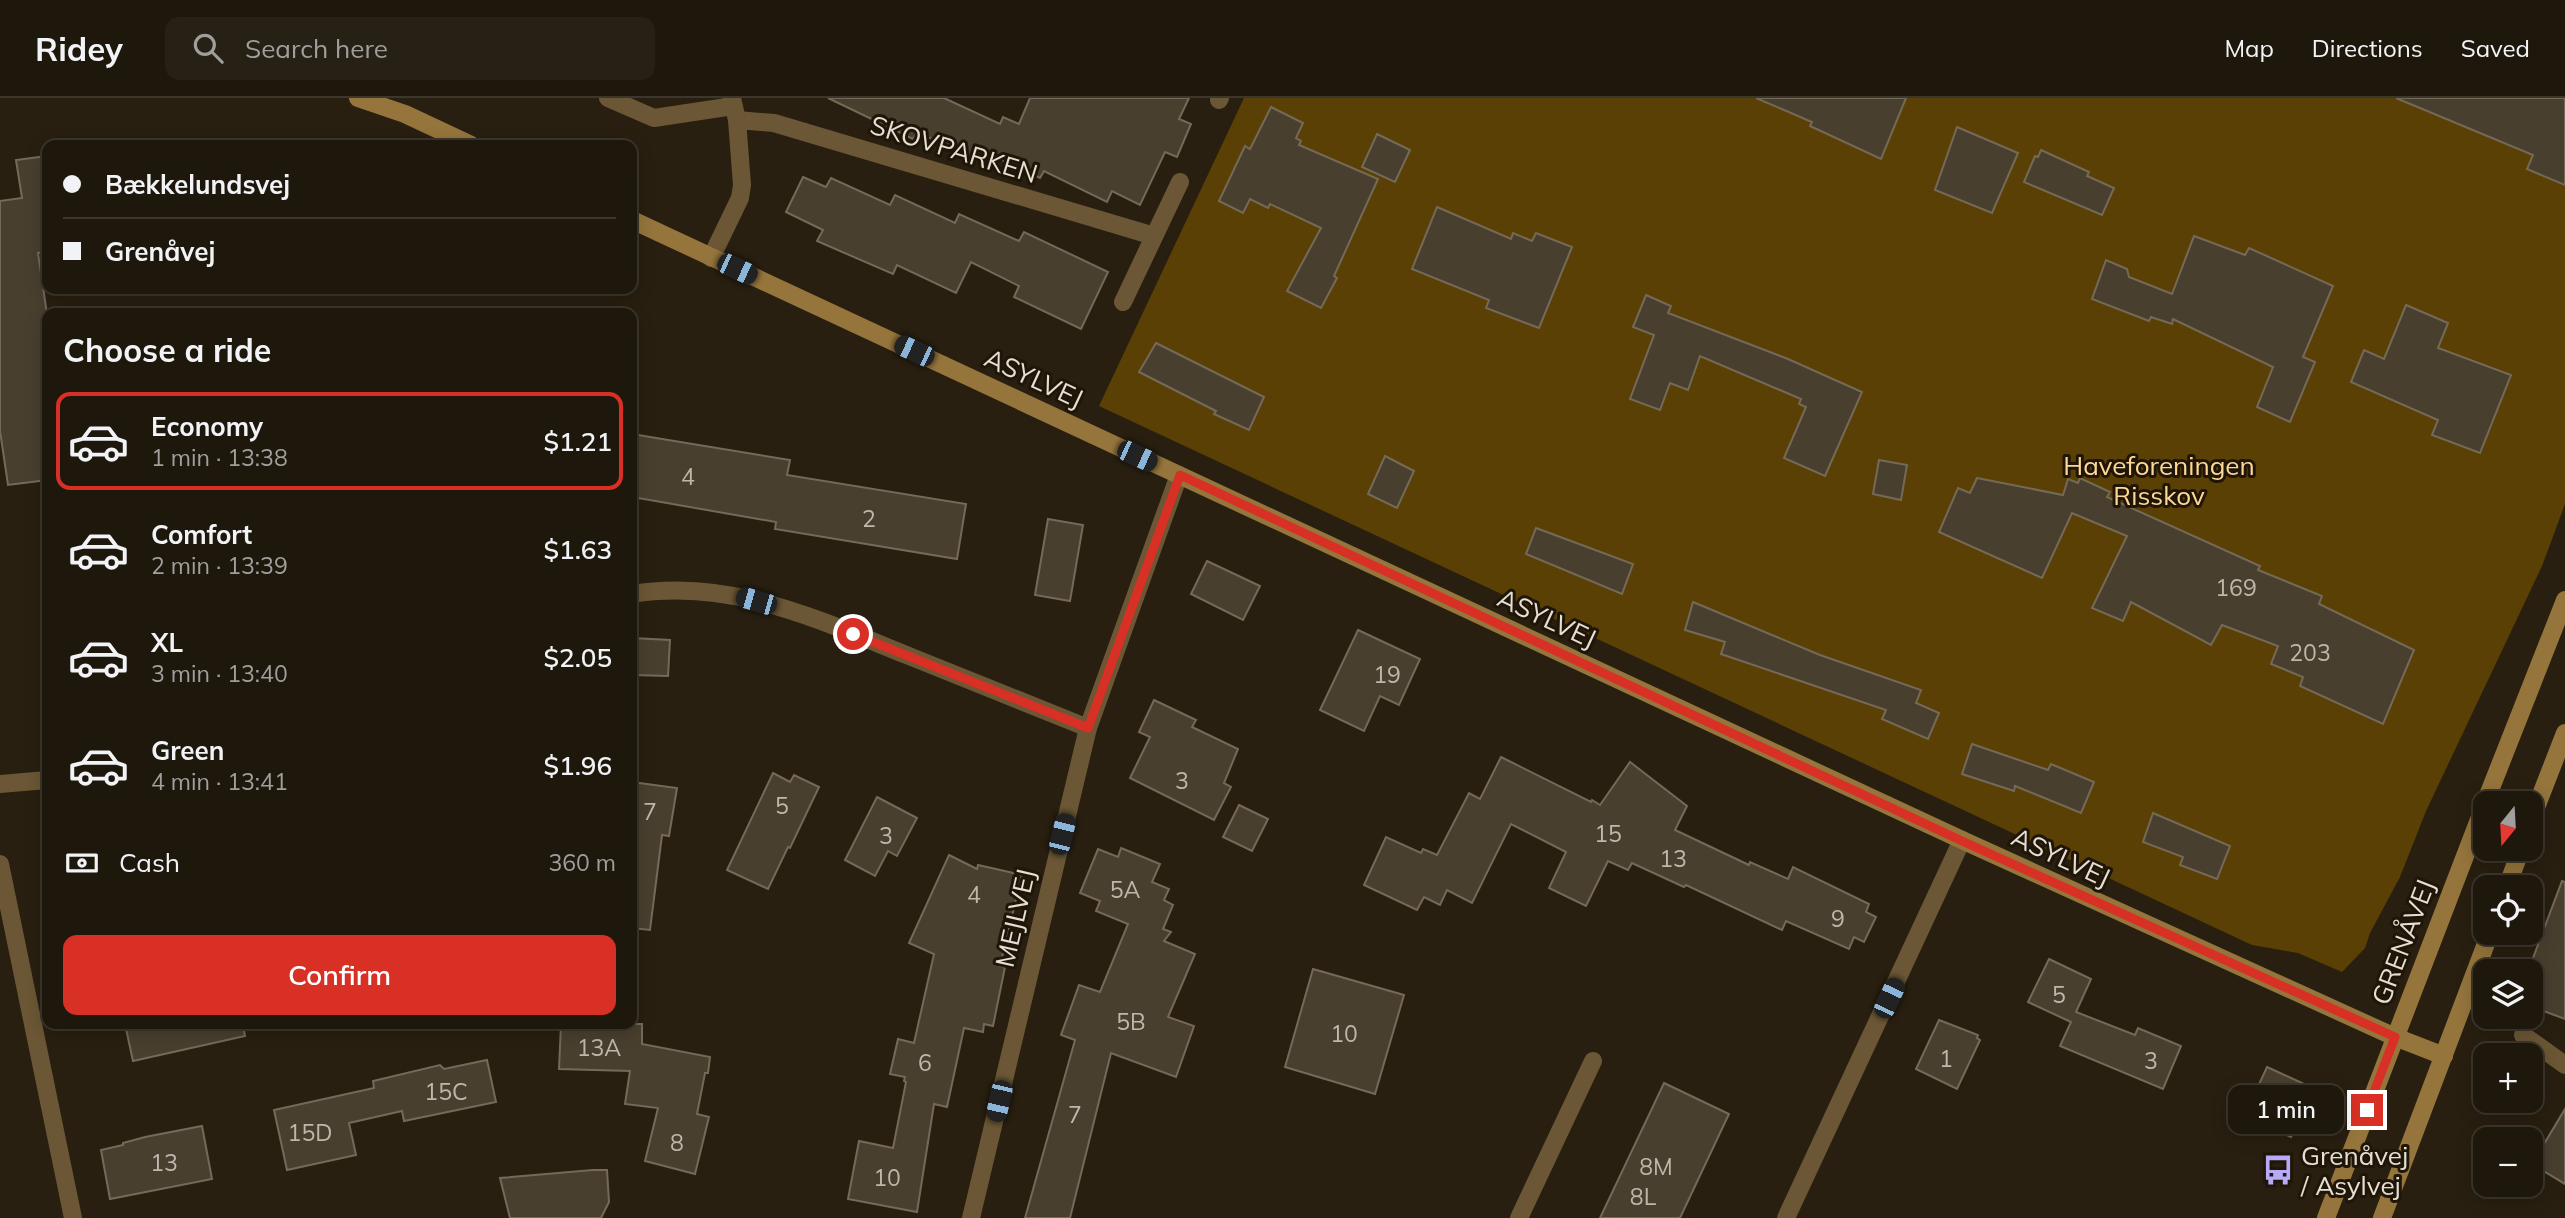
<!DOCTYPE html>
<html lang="en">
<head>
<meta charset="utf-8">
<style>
	body { margin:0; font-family:Mulish,sans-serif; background:#262015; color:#f1f3f6; height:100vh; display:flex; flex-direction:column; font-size:26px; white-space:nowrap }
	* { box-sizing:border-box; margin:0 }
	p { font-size:23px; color:#a19f9d }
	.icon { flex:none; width:38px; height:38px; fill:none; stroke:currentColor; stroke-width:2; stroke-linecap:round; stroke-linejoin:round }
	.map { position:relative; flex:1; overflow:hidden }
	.panel { position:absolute; left:42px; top:210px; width:595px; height:721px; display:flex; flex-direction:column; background:#1e170c; border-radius:14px; box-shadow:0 4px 18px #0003,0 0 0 2px #3c362d }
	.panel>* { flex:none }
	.hud { position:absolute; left:42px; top:42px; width:595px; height:154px; border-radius:14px; box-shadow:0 4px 18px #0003,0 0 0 2px #3c362d; display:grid; align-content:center; height:154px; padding:0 21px; background:#1e170c }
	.needle { width:46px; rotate:198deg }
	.controls { position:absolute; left:2473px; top:693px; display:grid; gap:14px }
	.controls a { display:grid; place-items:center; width:70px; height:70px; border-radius:14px; background:#1e170c; box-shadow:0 4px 18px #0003,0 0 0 2px #3c362d; font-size:35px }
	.end { position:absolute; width:32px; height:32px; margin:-16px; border:9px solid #d93025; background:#fff; box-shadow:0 0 0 4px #fff }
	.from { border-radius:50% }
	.bubble { position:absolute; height:49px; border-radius:14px; background:#1e170c; box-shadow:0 4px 18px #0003,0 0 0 2px #3c362d; font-size:23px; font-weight:600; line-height:49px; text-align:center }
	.car { position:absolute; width:21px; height:42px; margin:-21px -10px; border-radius:9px; box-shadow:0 0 5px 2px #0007; background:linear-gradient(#222 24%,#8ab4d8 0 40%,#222 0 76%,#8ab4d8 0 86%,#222 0) }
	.hud b { display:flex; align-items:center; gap:24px; height:66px; font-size:26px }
	.hud b+b { border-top:2px solid #3c362d }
	.hud i { width:18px; height:18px; background:#f1f3f6 }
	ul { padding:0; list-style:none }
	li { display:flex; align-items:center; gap:21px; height:98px; margin:0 14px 10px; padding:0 7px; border:4px solid transparent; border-radius:14px }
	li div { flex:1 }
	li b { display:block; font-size:26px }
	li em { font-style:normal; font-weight:600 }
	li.active { border-color:#d93025 }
	li>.icon { width:63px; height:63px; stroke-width:1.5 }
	h2 { padding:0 21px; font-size:32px; line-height:84px }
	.pay { display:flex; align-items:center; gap:18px; height:77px; padding:0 21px; font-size:26px }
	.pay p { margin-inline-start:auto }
	.primary-button { display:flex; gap:14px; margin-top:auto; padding:14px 21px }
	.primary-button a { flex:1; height:80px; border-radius:14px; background:#d93025; color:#fff; font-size:28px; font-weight:600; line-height:80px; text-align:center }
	header { display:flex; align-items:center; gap:42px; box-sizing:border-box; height:98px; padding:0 35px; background:#1e170c; border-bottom:2px solid #3c362d }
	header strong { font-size:33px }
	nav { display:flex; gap:38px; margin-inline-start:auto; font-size:24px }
	.search { width:490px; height:63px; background:#262015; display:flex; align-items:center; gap:18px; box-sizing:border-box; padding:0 24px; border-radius:14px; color:#a19f9d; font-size:26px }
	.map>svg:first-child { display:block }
	.green { fill:#5b4006 }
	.building { fill:#493f2f; stroke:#756a58; stroke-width:2 }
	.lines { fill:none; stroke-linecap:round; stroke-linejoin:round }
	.street { stroke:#6b5735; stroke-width:18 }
	.secondary { stroke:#95753c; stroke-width:18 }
	.route { stroke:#d93025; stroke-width:9 }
	.labels { text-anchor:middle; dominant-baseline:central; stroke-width:6; stroke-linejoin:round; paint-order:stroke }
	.number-label { font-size:23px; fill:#beb7ac }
	.street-label { font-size:26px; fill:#e5dfd5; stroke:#1f1607 }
	.park-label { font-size:26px; fill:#fed796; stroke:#1f1607 }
	.poi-label { font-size:26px; fill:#e5dfd5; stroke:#1f1607; text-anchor:start }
</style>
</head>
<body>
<header>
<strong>Ridey</strong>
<div class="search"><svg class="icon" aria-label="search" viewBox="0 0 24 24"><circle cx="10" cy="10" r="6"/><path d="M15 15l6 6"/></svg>Search here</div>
<nav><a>Map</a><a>Directions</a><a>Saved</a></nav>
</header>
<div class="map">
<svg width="2565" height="1120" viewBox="0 0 2565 1120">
	<rect width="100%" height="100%" fill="#281f10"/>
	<path class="green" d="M1244,0H2565V406L2542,468L2426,713L2400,779L2370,835L2365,850L2342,874L2298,855L2252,847L1099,308Z"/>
	<g class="building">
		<path d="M828,0H944L1000,26L1003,19L1019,26L1030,0H1189L1179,21L1191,26L1177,59L1165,54L1140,107L1112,93L1107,104L1044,73L1040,80L979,51L975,61L917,34L913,41Z"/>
		<path d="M1756,0H1906L1881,61L1810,28L1812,24Z"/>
		<path d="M2396,0H2565V87L2527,71L2533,57Z"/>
		<path d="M1271,9L1303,25L1296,40L1301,43L1299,47L1378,81L1334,178L1337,180L1321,210L1287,193L1321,130L1270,106L1268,110L1250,101L1243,115L1219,103L1245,48L1250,51Z"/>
		<path d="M1957,29L2018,55L1992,115L1935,92Z"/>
		<path d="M1377,36L1410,52L1395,84L1362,69Z"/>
		<path d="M2041,52L2089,74L2087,78L2114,90L2102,117L2024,84L2035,58L2038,59Z"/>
		<path d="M47,58V154L38,155L47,216V382L8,387L0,333V103L22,100L16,62Z"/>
		<path d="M803,79L826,89L831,80L890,107L895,97L955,125L959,116L1019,143L1024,134L1108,174L1081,231L1014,199L1019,188L971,164L956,195L897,167L893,176L817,143L823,132L786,114Z"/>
		<path d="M1437,109L1511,141L1513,135L1532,143L1536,135L1572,149L1539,230L1486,210L1489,202L1412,171Z"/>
		<path d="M2194,138L2245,157L2249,150L2333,188L2303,259L2315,264L2290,324L2257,309L2273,269L2173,221L2172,226L2151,219L2149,223L2092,201L2106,162L2127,171L2129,179L2172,196Z"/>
		<path d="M1646,197L1671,208L1668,215L1788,261L1862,294L1825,378L1784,360L1806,309L1799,306L1801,301L1700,258L1688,292L1670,285L1660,312L1630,301L1654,237L1633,229Z"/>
		<path d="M2406,207L2448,225L2438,250L2511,277L2480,355L2432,337L2438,322L2351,284L2364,252L2384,261Z"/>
		<path d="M1156,245L1264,299L1249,332L1214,316L1216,313L1139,274Z"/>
		<path d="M632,336L790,362L787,377L966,406L957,461L775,431L776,424L632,399Z"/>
		<path d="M1385,358L1414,373L1397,410L1368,396Z"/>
		<path d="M1879,362L1907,367L1901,402L1873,396Z"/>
		<path d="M1977,380L2063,397L2068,381L2078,385L2080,380L2110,394L2107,399L2260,468L2258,472L2322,498L2319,506L2414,552L2383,626L2300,588L2303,579L2271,566L2278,548L2222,527L2211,547L2131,504L2123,523L2092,510L2127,438L2072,415L2042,480L1939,434L1958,390L1970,395Z"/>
		<path d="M1048,421L1083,427L1070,503L1035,497Z"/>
		<path d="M1536,430L1633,466L1622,496L1526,456Z"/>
		<path d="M1207,463L1260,488L1243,522L1191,496Z"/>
		<path d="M1693,504L1820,557L1921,592L1916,605L1939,615L1928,641L1882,621L1886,612L1721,556L1725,544L1685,532Z"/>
		<path d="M1358,532L1420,561L1399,607L1380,598L1364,633L1320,612Z"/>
		<path d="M632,540L670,542L668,578L632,577Z"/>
		<path d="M1154,602L1196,622L1192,629L1238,651L1224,685L1231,689L1214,722L1130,680L1150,639L1139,634Z"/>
		<path d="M1972,646L2048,672L2051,666L2094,684L2081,715L2015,688L2014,693L1962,676Z"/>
		<path d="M1501,659L1591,704L1592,702L1600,707L1630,664L1687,708L1675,732L1749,767L1750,764L1788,781L1793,769L1869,806L1866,814L1876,819L1864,844L1854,839L1849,851L1786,823L1782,832L1686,787L1684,789L1632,765L1628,772L1608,763L1586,808L1549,790L1566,754L1511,726L1472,805L1447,792L1440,807L1424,799L1417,812L1364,787L1386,739L1421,755L1423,751L1437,757L1469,695L1480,701Z"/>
		<path d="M773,675L790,684L794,677L819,689L790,750L788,749L768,791L727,772Z"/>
		<path d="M632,684L677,690L669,738L662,737L650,832L632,830Z"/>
		<path d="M877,699L917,720L897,758L888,753L875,778L845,762Z"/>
		<path d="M1239,707L1268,721L1252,753L1223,739Z"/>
		<path d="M2153,715L2230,748L2217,781L2180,767L2183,759L2143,744Z"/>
		<path d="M1121,750L1160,766L1152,784L1169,791L1164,802L1173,807L1163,831L1171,834L1164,843L1195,856L1168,919L1194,928L1176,979L1111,955L1070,1120H1025L1075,942L1061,937L1079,887L1100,894L1128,826L1096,813L1100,803L1080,795L1098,751L1118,759Z"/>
		<path d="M949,757L977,771L978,767L1022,777L1000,868L1005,869L993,928L984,926L983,934L964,930L947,1009L934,1006L917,1114L848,1101L859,1043L893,1050L906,984L904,983L905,979L890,976L898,941L914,945L934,856L909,845Z"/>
		<path d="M2562,783L2565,784V921L2533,909L2542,886L2530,882V868Z"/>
		<path d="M2049,861L2091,881L2076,914L2135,937L2138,930L2181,948L2163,991L2060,948L2071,924L2028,904Z"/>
		<path d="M1313,871L1404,897L1375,996L1285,969Z"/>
		<path d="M1939,922L1978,937L1977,940L1980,942L1957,991L1916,971Z"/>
		<path d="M125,926H243L245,938L133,963Z"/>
		<path d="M561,926H642V946L710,959L708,975H705L697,1016L709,1019L695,1076L645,1063L658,1010L625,1006L630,973L559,971Z"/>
		<path d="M487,962L496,1004L404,1023L402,1013L349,1025L356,1057L287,1072L274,1012L374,990L373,983L440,967L444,971Z"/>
		<path d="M2267,969L2313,990L2291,1039L2264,1027L2268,1020L2248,1010Z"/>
		<path d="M1664,985L1729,1016L1680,1120H1600Z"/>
		<path d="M2565,1011V1086L2532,1066Z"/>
		<path d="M202,1028L212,1081L110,1101L101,1052L123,1047V1045L145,1039Z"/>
		<path d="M593,1072H607L609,1104L601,1120H510L500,1080Z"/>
	</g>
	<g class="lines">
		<g class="street">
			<path d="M608,0L654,20L733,8"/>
			<path d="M1219,2L1220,0"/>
			<path d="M737,22L774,25L1154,138"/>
			<path d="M711,160L740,100L742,87L737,22L732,0"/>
			<path d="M1123,204L1180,84"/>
			<path d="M632,496C732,480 819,522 909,558C969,582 1028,606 1088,630"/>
			<path d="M0,686L47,682"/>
			<path d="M0,766L73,1120"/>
			<path d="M2523,937L2565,967"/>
			<path d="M971,1120L1088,630L1179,377"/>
			<path d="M1519,1120L1593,963"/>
			<path d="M1786,1120L1962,742"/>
		</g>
		<g class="secondary">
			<path d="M358,0L405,16L471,47"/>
			<path d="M632,122L1962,742L2395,939L2444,958"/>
			<path d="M2485,705L2565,502"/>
			<path d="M2530,725L2565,635"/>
			<path d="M2507,789L2521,751"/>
			<path d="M2326,1120L2485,706"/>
			<path d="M2382,1120L2490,835"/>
		</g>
	</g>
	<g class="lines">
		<path class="route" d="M853,536L1088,630L1180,377L1962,743L2395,939L2367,1012"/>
	</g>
	<defs>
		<g id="bus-bare" transform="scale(2.415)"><path d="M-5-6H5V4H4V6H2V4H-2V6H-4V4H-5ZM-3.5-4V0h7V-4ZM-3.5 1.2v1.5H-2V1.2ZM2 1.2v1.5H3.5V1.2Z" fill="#b7abf8" stroke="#1f1607" stroke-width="2.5" paint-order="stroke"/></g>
	</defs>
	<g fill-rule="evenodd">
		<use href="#bus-bare" x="2278" y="1072"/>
	</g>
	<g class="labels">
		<g class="number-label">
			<text x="688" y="378">4</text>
			<text x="869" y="420">2</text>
			<text x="2236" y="489">169</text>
			<text x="2310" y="554">203</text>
			<text x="1387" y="576">19</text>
			<text x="1182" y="682">3</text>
			<text x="782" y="707">5</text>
			<text x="650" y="713">7</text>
			<text x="1608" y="735">15</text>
			<text x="886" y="737">3</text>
			<text x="1673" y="760">13</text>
			<text x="1125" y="791">5A</text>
			<text x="974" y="796">4</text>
			<text x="1838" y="820">9</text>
			<text x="2059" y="896">5</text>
			<text x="1131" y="923">5B</text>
			<text x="1344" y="935">10</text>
			<text x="599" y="949">13A</text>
			<text x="1946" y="960">1</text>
			<text x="2151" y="962">3</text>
			<text x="925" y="964">6</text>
			<text x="446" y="993">15C</text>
			<text x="1075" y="1016">7</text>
			<text x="310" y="1034">15D</text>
			<text x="677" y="1044">8</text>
			<text x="164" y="1064">13</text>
			<text x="1656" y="1068">8M</text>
			<text x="887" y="1079">10</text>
			<text x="1643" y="1098">8L</text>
		</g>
		<g class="street-label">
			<text transform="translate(954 51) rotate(17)">SKOVPARKEN</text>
			<text transform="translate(1034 280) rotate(25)">ASYLVEJ</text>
			<text transform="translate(1547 520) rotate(25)">ASYLVEJ</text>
			<text transform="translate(2061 759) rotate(25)">ASYLVEJ</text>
			<text transform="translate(1015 820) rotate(-77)">MEJLVEJ</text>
			<text transform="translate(2403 844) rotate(-69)">GRENÅVEJ</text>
		</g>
		<g class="park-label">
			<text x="2159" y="367">Haveforeningen<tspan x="2159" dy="30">Risskov</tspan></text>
		</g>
		<g class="poi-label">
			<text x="2301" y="1057">Grenåvej<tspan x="2301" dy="30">/ Asylvej</tspan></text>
		</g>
	</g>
</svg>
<div class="controls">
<a><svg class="needle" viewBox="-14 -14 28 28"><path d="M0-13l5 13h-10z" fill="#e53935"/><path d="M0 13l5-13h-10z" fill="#a19f9d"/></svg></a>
<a><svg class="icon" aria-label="locate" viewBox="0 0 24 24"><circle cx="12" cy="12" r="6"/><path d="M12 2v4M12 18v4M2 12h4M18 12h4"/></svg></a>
<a><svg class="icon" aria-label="layers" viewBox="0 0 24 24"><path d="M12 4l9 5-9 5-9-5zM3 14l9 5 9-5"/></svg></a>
<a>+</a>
<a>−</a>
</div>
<i class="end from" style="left:853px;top:536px"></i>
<i class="end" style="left:2367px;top:1012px"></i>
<div class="bubble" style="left:2228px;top:987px;width:116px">1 min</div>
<i class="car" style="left:737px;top:171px;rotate:115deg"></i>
<i class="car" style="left:914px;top:253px;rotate:295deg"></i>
<i class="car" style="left:1137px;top:358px;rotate:115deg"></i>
<i class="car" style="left:756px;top:503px;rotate:286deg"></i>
<i class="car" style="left:1062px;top:736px;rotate:14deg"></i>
<i class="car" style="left:1889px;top:900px;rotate:25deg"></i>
<i class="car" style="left:999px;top:1003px;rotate:193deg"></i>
<div class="hud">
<b><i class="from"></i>Bækkelundsvej</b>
<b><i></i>Grenåvej</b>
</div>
<section class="panel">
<h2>Choose a ride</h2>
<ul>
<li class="active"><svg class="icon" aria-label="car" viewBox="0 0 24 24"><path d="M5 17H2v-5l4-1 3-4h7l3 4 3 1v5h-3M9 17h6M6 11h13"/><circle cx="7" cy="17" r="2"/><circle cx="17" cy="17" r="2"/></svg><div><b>Economy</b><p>1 min · 13:38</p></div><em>$1.21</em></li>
<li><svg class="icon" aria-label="car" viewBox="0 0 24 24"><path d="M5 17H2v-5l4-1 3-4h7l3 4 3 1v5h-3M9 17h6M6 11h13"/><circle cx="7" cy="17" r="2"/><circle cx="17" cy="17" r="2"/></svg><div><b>Comfort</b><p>2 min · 13:39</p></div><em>$1.63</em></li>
<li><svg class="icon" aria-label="car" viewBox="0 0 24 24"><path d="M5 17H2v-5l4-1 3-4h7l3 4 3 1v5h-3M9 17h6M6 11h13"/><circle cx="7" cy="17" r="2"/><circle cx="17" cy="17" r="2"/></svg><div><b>XL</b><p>3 min · 13:40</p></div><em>$2.05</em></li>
<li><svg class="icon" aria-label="car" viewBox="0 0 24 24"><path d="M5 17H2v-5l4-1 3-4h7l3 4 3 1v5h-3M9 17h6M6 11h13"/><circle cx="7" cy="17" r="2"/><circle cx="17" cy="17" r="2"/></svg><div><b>Green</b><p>4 min · 13:41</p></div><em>$1.96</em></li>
</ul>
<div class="pay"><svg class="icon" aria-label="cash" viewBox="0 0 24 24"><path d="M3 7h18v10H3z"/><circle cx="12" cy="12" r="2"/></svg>Cash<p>360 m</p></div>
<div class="primary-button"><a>Confirm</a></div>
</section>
</div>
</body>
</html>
